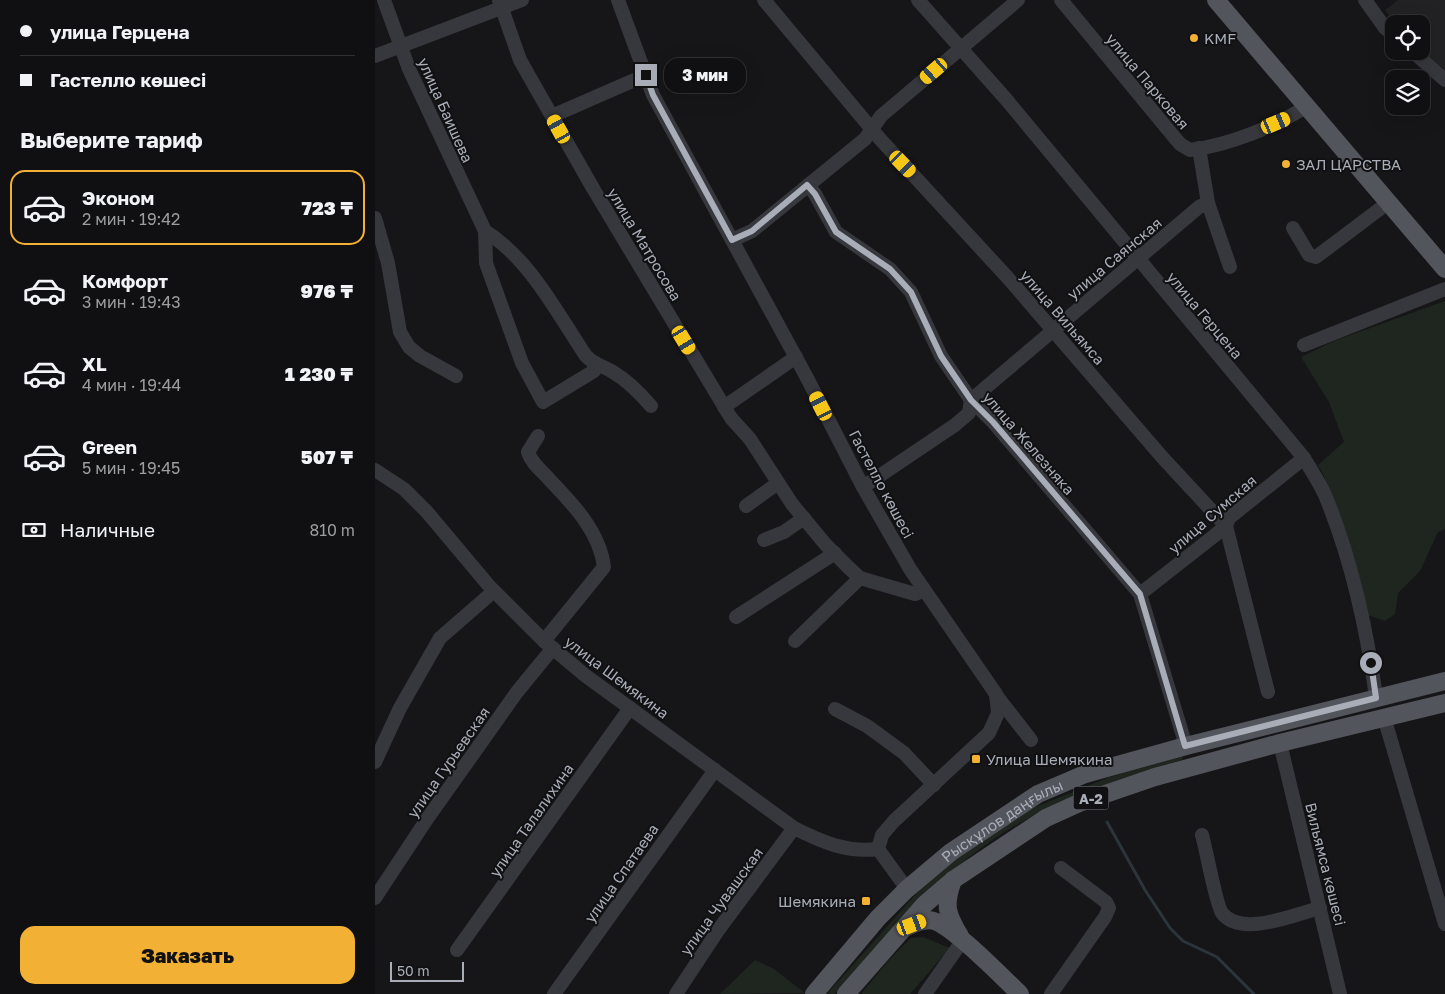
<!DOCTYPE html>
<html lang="ru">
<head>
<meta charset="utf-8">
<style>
	body { margin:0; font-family:"Golos Text",sans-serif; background:#1e1e20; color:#f1f3f6; height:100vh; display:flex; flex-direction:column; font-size:19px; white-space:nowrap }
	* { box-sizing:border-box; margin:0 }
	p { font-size:16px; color:#9c9d9f }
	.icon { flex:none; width:28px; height:28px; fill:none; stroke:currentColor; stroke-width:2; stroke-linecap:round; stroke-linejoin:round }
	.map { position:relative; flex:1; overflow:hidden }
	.side { display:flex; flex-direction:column; background:#101012; width:375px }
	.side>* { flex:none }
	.banner { display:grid; align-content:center; height:110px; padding:0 20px; background:#101012 }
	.buttons { position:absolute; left:1010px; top:15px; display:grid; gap:10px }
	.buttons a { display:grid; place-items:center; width:45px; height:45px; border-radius:10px; background:#101012; box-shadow:0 5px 20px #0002,0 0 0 1px #303032; font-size:25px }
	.scale { position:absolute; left:15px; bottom:12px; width:74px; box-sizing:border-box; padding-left:5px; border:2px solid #a8adb8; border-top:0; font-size:14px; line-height:18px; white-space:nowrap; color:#a8adb8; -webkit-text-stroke:4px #111113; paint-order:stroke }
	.end { position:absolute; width:22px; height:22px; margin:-11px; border:6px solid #a8adb8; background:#111; box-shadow:0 0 0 2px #111 }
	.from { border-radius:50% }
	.bubble { position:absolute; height:35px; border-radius:15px; background:#101012; box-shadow:0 5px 20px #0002,0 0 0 1px #303032; font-size:16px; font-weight:800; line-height:35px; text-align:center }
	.car { position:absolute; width:15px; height:30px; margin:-15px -8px; border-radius:6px; box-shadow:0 0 4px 1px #0007; background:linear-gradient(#f5c518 24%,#345 0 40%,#f5c518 0 76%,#345 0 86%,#f5c518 0) }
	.banner b { display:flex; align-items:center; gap:18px; height:48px; font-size:19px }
	.banner b+b { border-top:1px solid #303032 }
	.banner i { width:12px; height:12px; background:#f1f3f6 }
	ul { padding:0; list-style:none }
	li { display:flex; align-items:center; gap:15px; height:75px; margin:0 10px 8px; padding:0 10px; border:2px solid transparent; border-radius:15px }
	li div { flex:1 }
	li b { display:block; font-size:19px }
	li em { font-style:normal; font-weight:800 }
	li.active { border-color:#f2b134 }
	li>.icon { width:45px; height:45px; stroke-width:1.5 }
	h2 { padding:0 20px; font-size:22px; line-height:60px }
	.pay { display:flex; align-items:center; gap:12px; height:55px; padding:0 20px; font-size:19px }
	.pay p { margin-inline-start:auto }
	.action { display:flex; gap:10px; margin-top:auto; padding:10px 20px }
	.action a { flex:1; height:58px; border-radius:15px; background:#f2b134; color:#111; font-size:20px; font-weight:800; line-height:58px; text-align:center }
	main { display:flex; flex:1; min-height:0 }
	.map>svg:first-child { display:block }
	.built { fill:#222225 }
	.green { fill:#1e261f }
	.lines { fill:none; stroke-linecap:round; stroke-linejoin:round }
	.stream { stroke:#2c353c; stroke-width:3 }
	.minor { stroke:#37383d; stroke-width:14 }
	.major { stroke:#53555c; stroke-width:18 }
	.route { stroke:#a8adb8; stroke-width:6 }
	.poi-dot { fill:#f2b134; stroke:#111113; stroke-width:2 }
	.labels { text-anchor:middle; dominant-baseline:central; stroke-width:4; stroke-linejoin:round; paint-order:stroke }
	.shield { fill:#111113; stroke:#7b7e86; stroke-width:1 }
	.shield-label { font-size:14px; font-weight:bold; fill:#a8adb8 }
	.poi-label { font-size:15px; fill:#a8adb8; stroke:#111113; text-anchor:start }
	.street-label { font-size:15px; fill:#a8adb8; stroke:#111113 }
</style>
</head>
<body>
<main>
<section class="side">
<div class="banner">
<b><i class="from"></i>улица Герцена</b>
<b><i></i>Гастелло көшесі</b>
</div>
<h2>Выберите тариф</h2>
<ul>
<li class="active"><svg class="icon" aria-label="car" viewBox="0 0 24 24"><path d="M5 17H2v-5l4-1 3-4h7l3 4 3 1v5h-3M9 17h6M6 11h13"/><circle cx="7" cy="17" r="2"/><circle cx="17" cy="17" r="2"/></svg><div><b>Эконом</b><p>2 мин · 19:42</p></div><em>723 ₸</em></li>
<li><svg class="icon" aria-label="car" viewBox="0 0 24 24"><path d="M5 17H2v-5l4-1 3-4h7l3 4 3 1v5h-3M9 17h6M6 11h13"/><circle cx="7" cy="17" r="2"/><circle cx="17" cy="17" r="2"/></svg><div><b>Комфорт</b><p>3 мин · 19:43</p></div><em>976 ₸</em></li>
<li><svg class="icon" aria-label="car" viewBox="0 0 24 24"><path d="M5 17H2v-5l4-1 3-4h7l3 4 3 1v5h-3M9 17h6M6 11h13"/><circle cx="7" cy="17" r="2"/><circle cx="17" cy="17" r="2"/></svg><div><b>XL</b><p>4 мин · 19:44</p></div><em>1 230 ₸</em></li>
<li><svg class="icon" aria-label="car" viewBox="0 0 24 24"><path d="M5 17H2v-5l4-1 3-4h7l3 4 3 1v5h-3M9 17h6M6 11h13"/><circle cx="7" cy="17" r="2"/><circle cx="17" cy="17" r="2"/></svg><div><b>Green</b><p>5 мин · 19:45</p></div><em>507 ₸</em></li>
</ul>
<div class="pay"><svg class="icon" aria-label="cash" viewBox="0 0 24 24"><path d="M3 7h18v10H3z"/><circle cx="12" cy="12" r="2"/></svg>Наличные<p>810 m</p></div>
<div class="action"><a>Заказать</a></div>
</section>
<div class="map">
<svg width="1070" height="994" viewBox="0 0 1070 994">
	<rect width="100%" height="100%" fill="#161618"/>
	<path class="built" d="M1023,0H1070V70L1046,51V24H1021L1010,10Z"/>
	<g class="green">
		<path d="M1070,301V529L1063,532L1045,571L1023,593L1020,614L1010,621L990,614L983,570L967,537L949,476L943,465L969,442L954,402L926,357L959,341Z"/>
		<path d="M809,754L807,760C757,776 705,792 658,816C577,857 519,927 460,994H452L549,885L600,843L653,810L735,777Z"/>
		<path d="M548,937L575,948L535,994H486L515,959L536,938Z"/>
		<path d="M380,960L399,969L430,993L345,994Z"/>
	</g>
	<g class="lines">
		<path class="stream" d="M732,822L770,890L795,928L808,941L842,957L879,994"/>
		<g class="minor">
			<path d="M9,0L34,69L110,231L111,263L147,363L168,402L219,371V365"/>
			<path d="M124,0L145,60L154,76L219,190L356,418L375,439L417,504L451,545L474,568L485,578L540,594L549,590"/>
			<path d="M243,0L278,95L431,376L488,487L535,569L621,694L623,713L614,733L519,821L507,835L503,849L532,889"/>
			<path d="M389,0L505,139L633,278L787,457L851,526L893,692"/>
			<path d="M543,0L630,98L929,458C936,470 944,482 950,495C976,558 992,630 1001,697"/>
			<path d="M686,0L805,144L815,150C855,145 898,127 933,106"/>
			<path d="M990,0L1010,28L1019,35"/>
			<path d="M1037,51L1070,80"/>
			<path d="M0,56L147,0"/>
			<path d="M177,116L271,75"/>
			<path d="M433,185L440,194L461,232L515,269L536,292L566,356L596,400L618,422L765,594L811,746"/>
			<path d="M833,203L855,267"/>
			<path d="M0,218L13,263L25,332L34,347L45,356L81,376"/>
			<path d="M918,228L934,255L941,257L1014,202"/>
			<path d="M110,231C155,259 182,313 211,356C221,366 227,365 238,372C253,381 264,392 276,406"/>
			<path d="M357,240L377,231L490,139L506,116L643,0"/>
			<path d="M929,345L1070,289"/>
			<path d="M349,407L421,357"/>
			<path d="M163,436L153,452C157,464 166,470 174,479C198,504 225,532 229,567L169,641"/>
			<path d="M0,470L29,489L52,512L115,587L169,641L211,676L419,828C447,842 472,853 503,849"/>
			<path d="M488,487L580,425L594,413L596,400L824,207L833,203L824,148"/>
			<path d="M371,506L403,483"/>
			<path d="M389,540L409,532L429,518"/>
			<path d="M765,594L839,536L851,526L854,518L929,458"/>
			<path d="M361,617L460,553"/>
			<path d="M420,641L485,578"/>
			<path d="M621,695L656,740"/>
			<path d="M460,709L492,726L529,753L559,785"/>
			<path d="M1009,717L1070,924"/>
			<path d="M905,743L965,994"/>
			<path d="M0,762L25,708L65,638L119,591"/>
			<path d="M827,835C831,848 841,905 847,913C866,938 920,914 945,908"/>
			<path d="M0,898L52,819L142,692L178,648"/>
			<path d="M82,950L255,708"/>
			<path d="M179,994L340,770"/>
			<path d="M301,994L344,929L419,828"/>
			<path d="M550,994L588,940"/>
			<path d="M676,994L730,917L734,908L731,902L686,868"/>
		</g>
		<g class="major">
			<path d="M841,0L1070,269"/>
			<path d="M578,880C569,905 571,913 585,936"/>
			<path d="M529,928C538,925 549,918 559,921C579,927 628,978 645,994"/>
			<path id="s1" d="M439,994L503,918L532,889L576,852L663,794L710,774L811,746L1070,681"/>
			<path d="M471,994L550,904L578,880L671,818L704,803L780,777L905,743L1070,703"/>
		</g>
	</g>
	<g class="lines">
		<path class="route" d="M271,75L278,95L357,240L377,231L432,185L440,194L461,232L515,269L536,292L566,356L596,400L618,422L765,594L810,746L1001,698L996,663"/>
	</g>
	<g class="poi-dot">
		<circle cx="819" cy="38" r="5"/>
		<circle cx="911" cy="164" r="5"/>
		<rect x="596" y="754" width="10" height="10" rx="2.5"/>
		<rect x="486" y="896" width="10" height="10" rx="2.5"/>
	</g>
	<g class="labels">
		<rect class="shield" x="698.5" y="786.5" width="35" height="23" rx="4"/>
		<g class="shield-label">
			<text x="716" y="798">A-2</text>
		</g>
		<g class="poi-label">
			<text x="829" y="38">KMF</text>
			<text x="921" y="164">ЗАЛ ЦАРСТВА</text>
			<text x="611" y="759">Улица Шемякина</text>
			<text x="481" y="901" text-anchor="end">Шемякина</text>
		</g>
		<g class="street-label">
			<text transform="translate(773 81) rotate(50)">улица Парковая</text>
			<text transform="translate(71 110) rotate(66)">улица Баишева</text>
			<text transform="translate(270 244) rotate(59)">улица Матросова</text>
			<text transform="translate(739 258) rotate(-40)">улица Саянская</text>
			<text transform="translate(830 315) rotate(50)">улица Герцена</text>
			<text transform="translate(688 317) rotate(49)">улица Вильямса</text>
			<text transform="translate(654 443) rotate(49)">улица Железняка</text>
			<text transform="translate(507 484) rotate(62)">Гастелло көшесі</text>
			<text transform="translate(837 514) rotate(-41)">улица Сумская</text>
			<text transform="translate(242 677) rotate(37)">улица Шемякина</text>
			<text transform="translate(73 762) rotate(-55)">улица Гурьевская</text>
			<text transform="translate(156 820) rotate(-55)">улица Талалихина</text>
			<text stroke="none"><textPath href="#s1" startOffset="258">Рысқұлов даңғылы</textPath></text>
			<text transform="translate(951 864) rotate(76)">Вильямса көшесі</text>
			<text transform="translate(246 873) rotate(-55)">улица Спатаева</text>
			<text transform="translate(346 901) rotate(-54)">улица Чувашская</text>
		</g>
	</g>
</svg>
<div class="buttons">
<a><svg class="icon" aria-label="locate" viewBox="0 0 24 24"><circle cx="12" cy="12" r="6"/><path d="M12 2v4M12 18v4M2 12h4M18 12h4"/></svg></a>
<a><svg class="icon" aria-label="layers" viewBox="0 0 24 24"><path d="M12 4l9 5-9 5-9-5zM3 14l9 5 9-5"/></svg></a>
</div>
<div class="scale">50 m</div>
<i class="end from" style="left:996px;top:663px"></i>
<i class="end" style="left:271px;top:75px"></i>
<div class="bubble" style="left:289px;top:58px;width:82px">3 мин</div>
<i class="car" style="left:559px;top:71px;rotate:229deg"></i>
<i class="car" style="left:901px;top:123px;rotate:67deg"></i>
<i class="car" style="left:184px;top:129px;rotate:331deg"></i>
<i class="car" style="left:528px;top:164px;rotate:136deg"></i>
<i class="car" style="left:309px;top:340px;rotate:149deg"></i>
<i class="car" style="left:446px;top:406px;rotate:333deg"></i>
<i class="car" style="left:537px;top:925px;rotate:69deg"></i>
</div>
</main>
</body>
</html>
